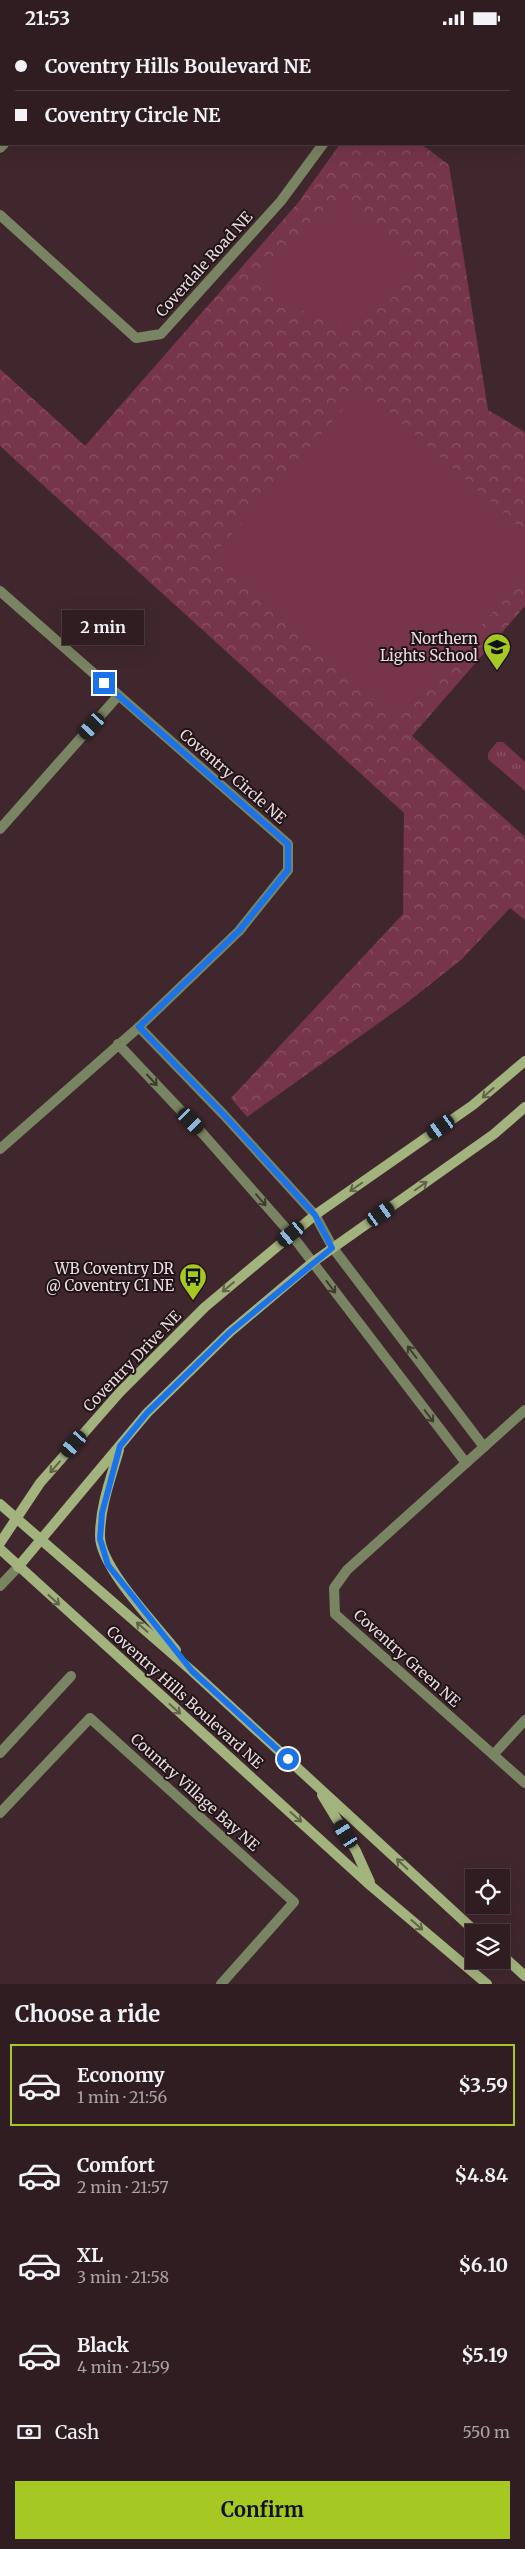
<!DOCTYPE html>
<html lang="en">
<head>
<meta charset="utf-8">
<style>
	body { margin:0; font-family:Merriweather,serif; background:#38262a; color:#f1f3f6; height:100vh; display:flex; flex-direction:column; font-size:19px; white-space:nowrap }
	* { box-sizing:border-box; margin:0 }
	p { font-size:16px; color:#a8a2a5 }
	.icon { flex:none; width:28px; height:28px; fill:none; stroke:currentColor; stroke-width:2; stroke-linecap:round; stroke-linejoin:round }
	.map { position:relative; height:1949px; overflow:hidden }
	.side { display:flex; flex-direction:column; background:#301d22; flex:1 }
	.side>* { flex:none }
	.banner { position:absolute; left:0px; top:0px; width:525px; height:110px; box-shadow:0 5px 20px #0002,0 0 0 1px #4b3b40; display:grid; align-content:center; height:110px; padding:0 15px; background:#301d22 }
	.buttons { position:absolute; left:465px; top:1834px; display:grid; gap:10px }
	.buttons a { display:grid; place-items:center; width:45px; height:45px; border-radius:0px; background:#301d22; box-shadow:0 5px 20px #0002,0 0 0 1px #4b3b40; font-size:25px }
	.end { position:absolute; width:22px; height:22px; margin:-11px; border:6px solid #1a73e8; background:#fff; box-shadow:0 0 0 2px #fff }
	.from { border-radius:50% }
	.bubble { position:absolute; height:35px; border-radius:0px; background:#301d22; box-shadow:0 5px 20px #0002,0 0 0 1px #4b3b40; font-size:16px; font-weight:700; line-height:35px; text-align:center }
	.car { position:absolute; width:15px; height:30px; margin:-15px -8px; border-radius:6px; box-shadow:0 0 4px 1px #0007; background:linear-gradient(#222 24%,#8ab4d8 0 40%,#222 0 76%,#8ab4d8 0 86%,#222 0) }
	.banner b { display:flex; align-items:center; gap:18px; height:48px; font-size:19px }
	.banner b+b { border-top:1px solid #4b3b40 }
	.banner i { width:12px; height:12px; background:#f1f3f6 }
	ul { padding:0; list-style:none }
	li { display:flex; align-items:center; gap:15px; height:82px; margin:0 10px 8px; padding:0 5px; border:2px solid transparent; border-radius:0px }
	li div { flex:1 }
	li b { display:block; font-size:19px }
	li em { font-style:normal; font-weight:700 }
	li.current { border-color:#a5c823 }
	li>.icon { width:45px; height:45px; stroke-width:1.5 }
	h2 { padding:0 15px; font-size:22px; line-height:60px }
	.pay { display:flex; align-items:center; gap:12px; height:55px; padding:0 15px; font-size:19px }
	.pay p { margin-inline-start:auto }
	.action { display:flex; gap:10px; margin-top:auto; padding:10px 15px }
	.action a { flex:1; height:58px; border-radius:0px; background:#a5c823; color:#111; font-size:20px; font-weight:700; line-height:58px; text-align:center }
	.status { display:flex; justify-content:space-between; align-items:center; height:35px; padding:0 25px; background:#301d22; direction:ltr }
	.status svg { height:14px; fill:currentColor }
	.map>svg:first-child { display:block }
	.grass { fill:url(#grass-tufts) }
	.park { fill:url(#park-crowns) }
	.pitch { fill:#76354a }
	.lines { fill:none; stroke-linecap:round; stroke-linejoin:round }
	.street { stroke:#798462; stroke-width:10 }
	.secondary { stroke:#a3b37e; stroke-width:10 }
	.oneway { stroke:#3e3b31 }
	.oneway2 { stroke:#61644a }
	.route { stroke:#1a73e8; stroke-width:6 }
	.labels { text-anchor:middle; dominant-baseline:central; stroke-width:4; stroke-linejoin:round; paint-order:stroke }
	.street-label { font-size:15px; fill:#ecdbdf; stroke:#1f1417 }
	.poi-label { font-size:15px; fill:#ecdbdf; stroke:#1f1417; text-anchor:end }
</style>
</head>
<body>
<div class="status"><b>21:53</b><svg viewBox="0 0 49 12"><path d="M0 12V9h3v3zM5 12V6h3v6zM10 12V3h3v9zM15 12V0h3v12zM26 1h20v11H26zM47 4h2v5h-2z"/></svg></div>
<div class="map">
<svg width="525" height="1949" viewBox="0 0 525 1949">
	<defs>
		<pattern id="grass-tufts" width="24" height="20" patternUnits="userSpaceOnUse" patternTransform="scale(1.25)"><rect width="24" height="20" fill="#76354a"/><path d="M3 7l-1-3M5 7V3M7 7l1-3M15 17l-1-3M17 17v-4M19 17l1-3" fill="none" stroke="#8a5264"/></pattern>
		<pattern id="park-crowns" width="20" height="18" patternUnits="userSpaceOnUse" patternTransform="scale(1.25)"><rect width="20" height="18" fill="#76354a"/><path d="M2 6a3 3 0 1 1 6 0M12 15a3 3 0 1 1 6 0" fill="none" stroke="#8a5264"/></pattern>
	</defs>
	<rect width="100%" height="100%" fill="#40272e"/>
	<path class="grass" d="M497,707H503L525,727V756L488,724V718Z"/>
	<path class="park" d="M340,109H421L449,130L488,375L525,397V571L412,701L525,802V885L510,873L461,925L404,970L247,1082L231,1063L403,879L404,778L0,411V334L85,411L297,169Z"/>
	<g class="pitch">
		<path d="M329,169H343L418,235L385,270L345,290L301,275L261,243Z"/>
		<path d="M362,353L525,497V541L399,683L214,519Z"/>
	</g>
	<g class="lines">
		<g class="street">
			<path d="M469,0L470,1"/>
			<path d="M101,1L102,0"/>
			<path d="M397,1L398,0"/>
			<path d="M524,43L525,44"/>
			<path d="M0,113L4,109"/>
			<path d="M0,180L136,303L161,299L281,166L323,109"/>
			<path d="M0,556L288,809V835L239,896L139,992L0,1114"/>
			<path d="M0,794L118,661"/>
			<path d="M139,992L224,1080L315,1180L333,1213L484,1412"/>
			<path d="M118,1009L203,1099L291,1199L466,1428"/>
			<path d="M525,1375L347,1535L334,1553L335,1579L525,1748"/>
			<path d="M0,1551L18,1532"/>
			<path d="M0,1718L71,1641"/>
			<path d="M494,1719L525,1685"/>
			<path d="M0,1778L90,1683L294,1867L221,1949"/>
		</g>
		<g class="secondary">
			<path d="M119,1415C111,1443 100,1471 100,1501C100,1532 156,1590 176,1615"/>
			<path d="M0,1469L192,1636L477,1898"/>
			<path d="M0,1508L40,1448L120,1357L205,1272L315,1180L473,1070L525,1026"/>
			<path d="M0,1514L371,1851L487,1949"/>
			<path d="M18,1532L147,1378L230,1297L313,1227L494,1099L525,1072"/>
			<path d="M322,1760L356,1816L370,1847"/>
			<path d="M501,1919L525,1941"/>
		</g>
	</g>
	<defs><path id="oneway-shaft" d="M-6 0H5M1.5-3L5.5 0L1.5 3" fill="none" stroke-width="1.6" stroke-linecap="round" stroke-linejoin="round" transform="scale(1.25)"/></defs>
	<g class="oneway">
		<use href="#oneway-shaft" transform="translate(152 1045) rotate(47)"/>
		<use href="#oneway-shaft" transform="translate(261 1165) rotate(49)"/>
		<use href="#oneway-shaft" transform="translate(331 1252) rotate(53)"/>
		<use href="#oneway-shaft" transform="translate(412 1317) rotate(-127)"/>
		<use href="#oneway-shaft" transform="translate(429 1381) rotate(53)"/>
	</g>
	<g class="oneway2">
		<use href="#oneway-shaft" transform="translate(488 1058) rotate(139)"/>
		<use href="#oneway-shaft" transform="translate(421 1151) rotate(-35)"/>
		<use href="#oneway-shaft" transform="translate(356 1152) rotate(145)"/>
		<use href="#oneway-shaft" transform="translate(228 1252) rotate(140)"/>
		<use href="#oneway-shaft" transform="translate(55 1432) rotate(131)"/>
		<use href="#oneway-shaft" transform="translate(54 1565) rotate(42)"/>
		<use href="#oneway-shaft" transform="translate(142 1592) rotate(-139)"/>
		<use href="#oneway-shaft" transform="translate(175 1674) rotate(42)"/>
		<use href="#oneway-shaft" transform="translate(296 1782) rotate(42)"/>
		<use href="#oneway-shaft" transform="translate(402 1829) rotate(-137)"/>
		<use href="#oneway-shaft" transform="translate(417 1890) rotate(41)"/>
	</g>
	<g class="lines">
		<path class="route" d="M104,648L288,809V835L239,896L139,992L224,1080L315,1180L332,1213L230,1297L147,1378L120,1411L102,1478L100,1504L108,1530L192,1636L288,1724"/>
	</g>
	<defs>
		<g id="school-pin" transform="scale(1.4375)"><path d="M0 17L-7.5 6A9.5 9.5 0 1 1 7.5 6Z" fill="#a5c823" stroke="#1f1417"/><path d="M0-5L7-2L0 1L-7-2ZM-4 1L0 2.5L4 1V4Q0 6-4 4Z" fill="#111"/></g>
		<g id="bus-pin" transform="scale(1.4375)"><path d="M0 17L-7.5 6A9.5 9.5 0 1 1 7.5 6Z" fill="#a5c823" stroke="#1f1417"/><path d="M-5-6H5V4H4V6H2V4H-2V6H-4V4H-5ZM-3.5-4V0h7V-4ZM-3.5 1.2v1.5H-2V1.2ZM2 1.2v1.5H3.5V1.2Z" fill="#111"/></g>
	</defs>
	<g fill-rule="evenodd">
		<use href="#school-pin" x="497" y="612"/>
		<use href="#bus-pin" x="193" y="1242"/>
	</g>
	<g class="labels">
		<g class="street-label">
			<text transform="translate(204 229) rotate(-48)">Coverdale Road NE</text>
			<text transform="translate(233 741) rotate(41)">Coventry Circle NE</text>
			<text transform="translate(132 1326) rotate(-46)">Coventry Drive NE</text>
			<text transform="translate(407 1623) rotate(42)">Coventry Green NE</text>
			<text transform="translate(185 1662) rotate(42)">Coventry Hills Boulevard NE</text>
			<text transform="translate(195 1757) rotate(42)">Country Village Bay NE</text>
		</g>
		<g class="poi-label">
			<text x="478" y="603">Northern<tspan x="478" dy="17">Lights School</tspan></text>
			<text x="174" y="1233">WB Coventry DR<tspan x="174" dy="17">@ Coventry CI NE</tspan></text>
		</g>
	</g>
</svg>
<div class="buttons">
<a><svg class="icon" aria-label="locate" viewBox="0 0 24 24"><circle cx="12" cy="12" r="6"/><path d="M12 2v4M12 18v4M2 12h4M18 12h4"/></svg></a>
<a><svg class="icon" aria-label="layers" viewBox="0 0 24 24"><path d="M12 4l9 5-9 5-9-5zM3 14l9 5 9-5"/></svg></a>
</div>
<i class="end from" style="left:288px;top:1724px"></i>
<i class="end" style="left:104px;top:648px"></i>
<div class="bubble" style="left:62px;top:575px;width:82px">2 min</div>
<i class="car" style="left:92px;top:691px;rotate:222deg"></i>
<i class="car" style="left:191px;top:1086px;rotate:136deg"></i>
<i class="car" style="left:441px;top:1092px;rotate:235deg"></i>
<i class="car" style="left:381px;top:1179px;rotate:55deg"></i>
<i class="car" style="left:291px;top:1199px;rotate:230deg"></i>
<i class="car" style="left:74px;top:1409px;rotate:221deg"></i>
<i class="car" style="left:346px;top:1799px;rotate:328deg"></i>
<div class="banner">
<b><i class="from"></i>Coventry Hills Boulevard NE</b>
<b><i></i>Coventry Circle NE</b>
</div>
</div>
<section class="side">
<h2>Choose a ride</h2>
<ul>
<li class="current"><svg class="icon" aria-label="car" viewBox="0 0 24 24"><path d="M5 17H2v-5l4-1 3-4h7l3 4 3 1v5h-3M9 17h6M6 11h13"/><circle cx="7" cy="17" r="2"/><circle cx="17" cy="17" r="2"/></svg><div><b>Economy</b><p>1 min · 21:56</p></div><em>$3.59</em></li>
<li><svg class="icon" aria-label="car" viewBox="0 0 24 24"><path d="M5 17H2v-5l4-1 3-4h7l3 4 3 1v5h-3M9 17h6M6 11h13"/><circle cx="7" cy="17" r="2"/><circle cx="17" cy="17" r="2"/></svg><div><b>Comfort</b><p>2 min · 21:57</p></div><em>$4.84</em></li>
<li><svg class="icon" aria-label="car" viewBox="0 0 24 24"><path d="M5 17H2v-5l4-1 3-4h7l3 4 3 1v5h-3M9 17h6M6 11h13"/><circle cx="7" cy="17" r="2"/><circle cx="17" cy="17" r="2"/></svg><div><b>XL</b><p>3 min · 21:58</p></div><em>$6.10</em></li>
<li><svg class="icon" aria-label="car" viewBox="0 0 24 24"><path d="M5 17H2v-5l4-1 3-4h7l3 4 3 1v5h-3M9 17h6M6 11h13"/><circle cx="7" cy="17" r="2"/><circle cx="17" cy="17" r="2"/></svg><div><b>Black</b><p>4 min · 21:59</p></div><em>$5.19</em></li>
</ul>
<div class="pay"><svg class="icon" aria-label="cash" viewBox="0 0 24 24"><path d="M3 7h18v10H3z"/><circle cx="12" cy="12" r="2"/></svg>Cash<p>550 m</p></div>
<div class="action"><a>Confirm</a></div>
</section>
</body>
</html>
